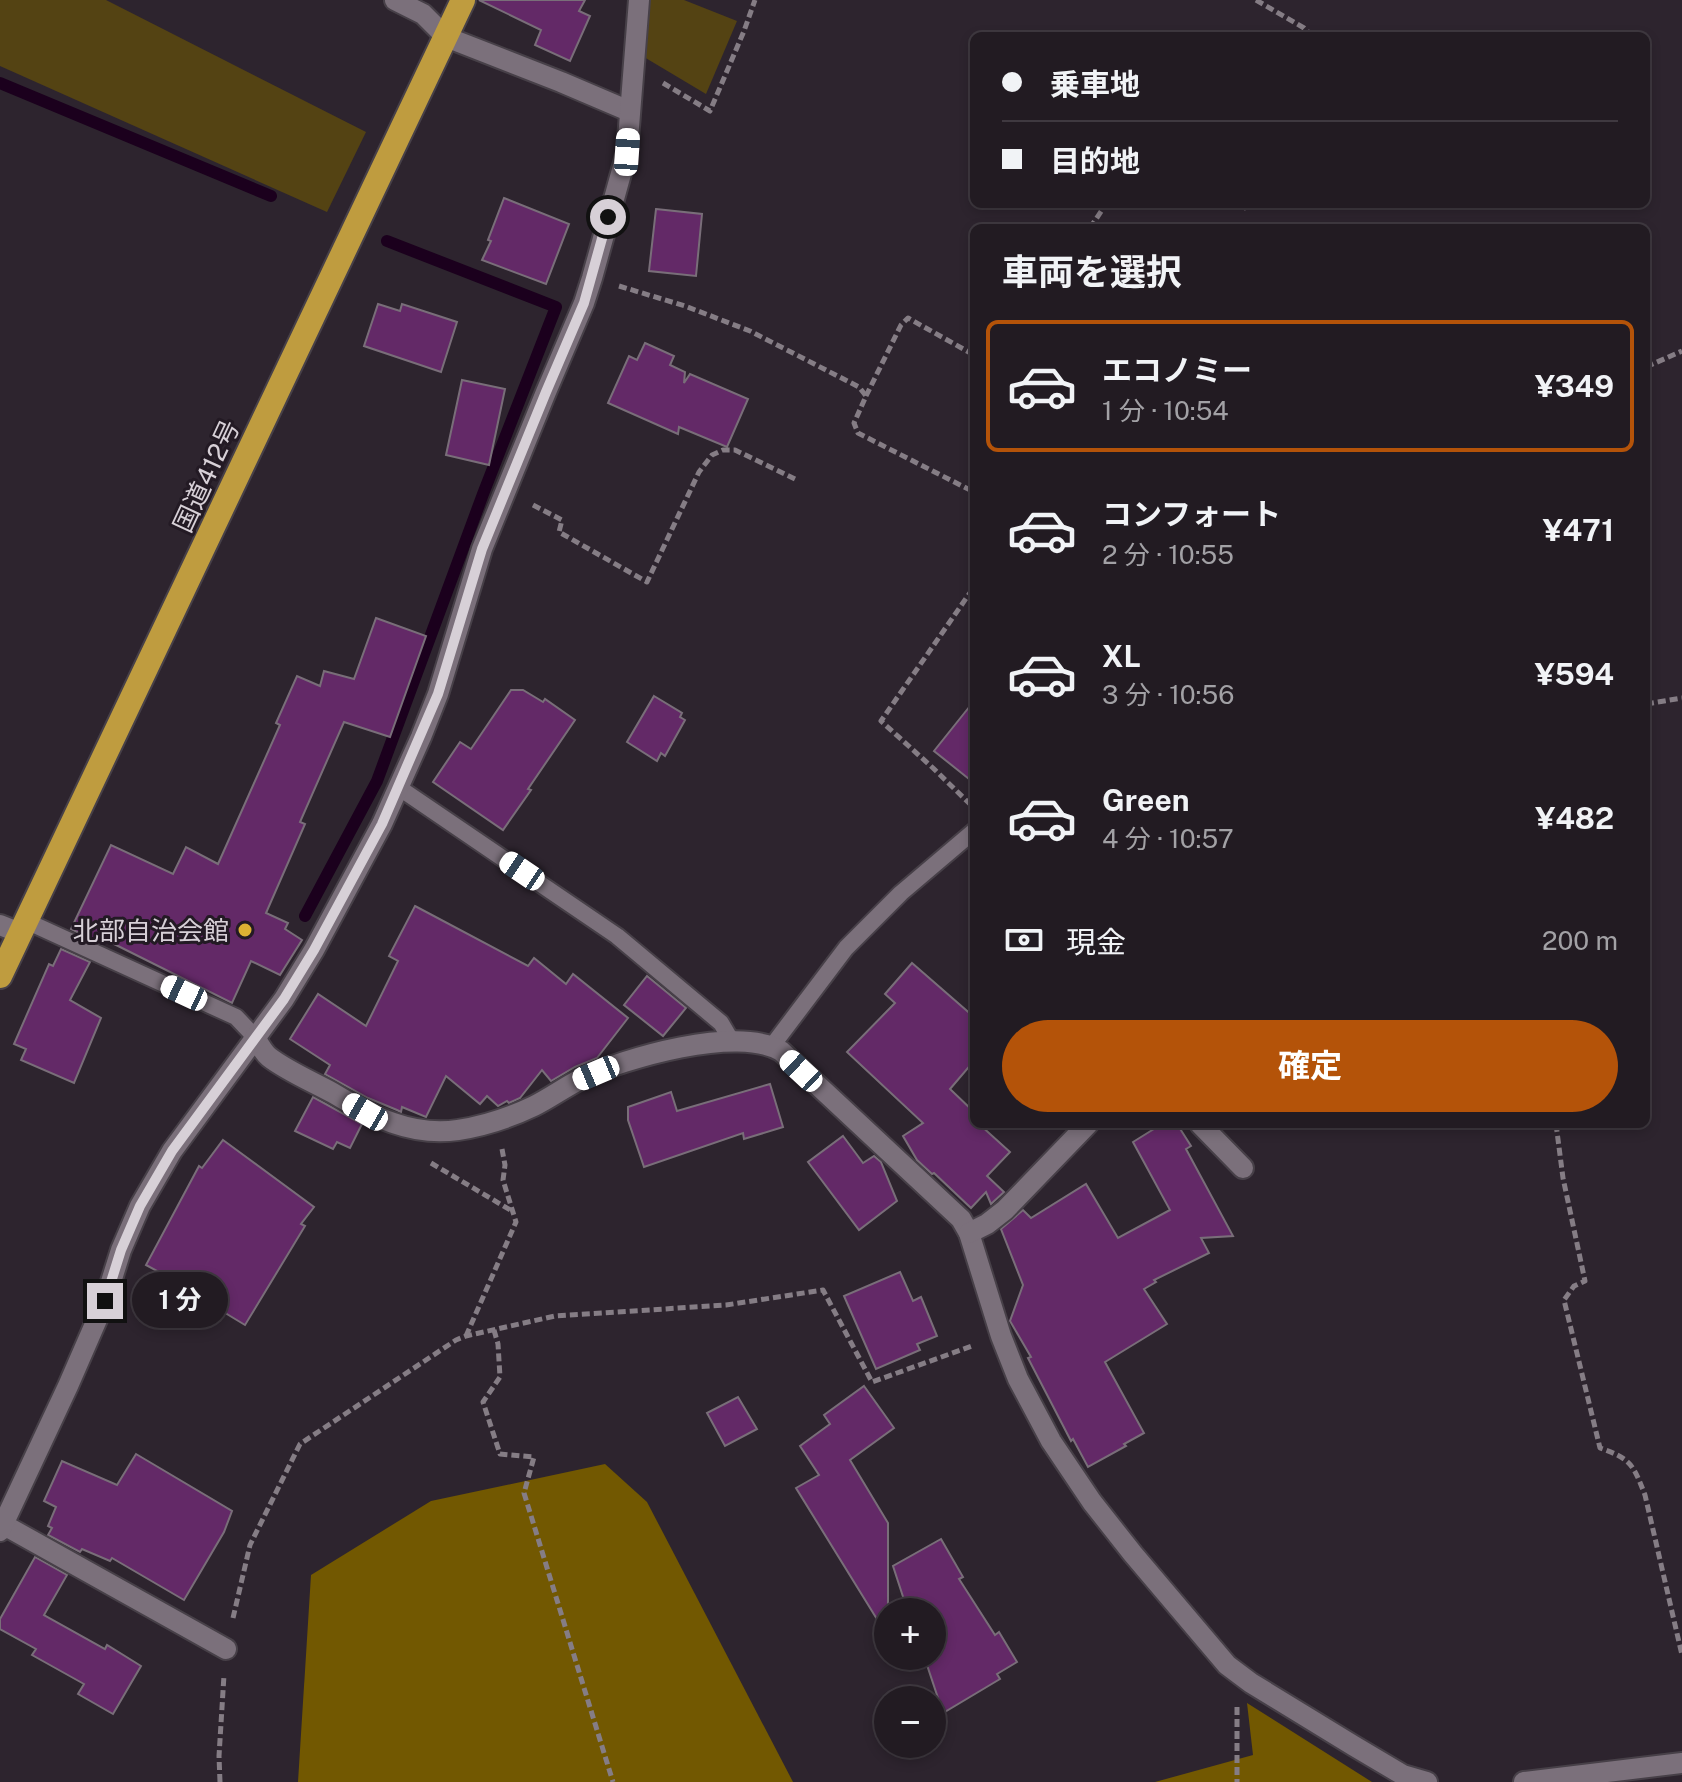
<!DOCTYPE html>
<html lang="ja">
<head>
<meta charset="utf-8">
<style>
	body { margin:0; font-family:"Public Sans","Noto Sans JP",sans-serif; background:#2a242a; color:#f1f3f6; height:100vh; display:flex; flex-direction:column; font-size:30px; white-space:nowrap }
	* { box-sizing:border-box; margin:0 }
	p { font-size:26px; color:#a2a1a5 }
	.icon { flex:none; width:44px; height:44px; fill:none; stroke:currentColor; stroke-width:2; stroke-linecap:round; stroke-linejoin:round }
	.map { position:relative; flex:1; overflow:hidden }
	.drawer { position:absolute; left:970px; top:224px; width:680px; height:904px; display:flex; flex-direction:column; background:#221b22; border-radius:12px; box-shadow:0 4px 12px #0003,0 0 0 2px #3f3940 }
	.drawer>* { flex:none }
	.guide { position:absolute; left:970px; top:32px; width:680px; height:176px; border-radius:12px; box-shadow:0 4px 12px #0003,0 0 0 2px #3f3940; display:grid; align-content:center; height:176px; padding:0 32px; background:#221b22 }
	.buttons { position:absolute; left:874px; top:1598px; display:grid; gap:16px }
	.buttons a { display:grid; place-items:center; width:72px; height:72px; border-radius:50%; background:#221b22; box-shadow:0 4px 12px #0003,0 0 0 2px #3f3940; font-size:40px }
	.end { position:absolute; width:36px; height:36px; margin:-18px; border:10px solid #d7d0d7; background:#111; box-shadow:0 0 0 4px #111 }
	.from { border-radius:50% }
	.bubble { position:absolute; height:56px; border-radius:28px; background:#221b22; box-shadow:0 4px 12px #0003,0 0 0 2px #3f3940; font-size:26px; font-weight:700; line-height:56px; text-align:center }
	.car { position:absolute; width:24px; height:48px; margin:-24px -12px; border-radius:10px; box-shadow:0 0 6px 2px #0007; background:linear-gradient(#fff 24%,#345 0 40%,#fff 0 76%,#345 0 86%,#fff 0) }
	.guide b { display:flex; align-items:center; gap:28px; height:76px; font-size:30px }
	.guide b+b { border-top:2px solid #3f3940 }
	.guide i { width:20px; height:20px; background:#f1f3f6 }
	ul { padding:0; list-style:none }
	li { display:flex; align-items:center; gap:24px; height:132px; margin:0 16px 12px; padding:0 16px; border:4px solid transparent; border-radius:12px }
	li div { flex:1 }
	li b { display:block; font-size:30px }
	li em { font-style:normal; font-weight:700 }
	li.selected { border-color:#b45309 }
	li>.icon { width:72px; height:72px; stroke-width:1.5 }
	h2 { padding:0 32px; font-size:36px; line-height:96px }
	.pay { display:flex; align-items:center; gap:20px; height:88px; padding:0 32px; font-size:30px }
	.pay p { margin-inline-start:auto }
	.primary-button { display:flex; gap:16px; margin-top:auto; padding:16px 32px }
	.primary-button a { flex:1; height:92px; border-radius:48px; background:#b45309; color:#fff; font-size:32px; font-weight:700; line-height:92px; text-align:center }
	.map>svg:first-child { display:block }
	.green { fill:#544313 }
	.forest { fill:#725801 }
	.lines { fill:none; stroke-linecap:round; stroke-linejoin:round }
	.stream { stroke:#1b001d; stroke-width:12 }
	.building { fill:#632967; stroke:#796e79; stroke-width:2 }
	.lane-casing { stroke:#474048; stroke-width:20 }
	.street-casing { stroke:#474048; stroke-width:24 }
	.highway-casing { stroke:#474048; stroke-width:28 }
	.path { stroke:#857d85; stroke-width:5; stroke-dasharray:8 4; stroke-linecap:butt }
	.lane { stroke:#7b707b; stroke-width:16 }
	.street { stroke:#7b707b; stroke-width:20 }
	.highway { stroke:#bf9c3f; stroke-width:24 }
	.route { stroke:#d7d0d7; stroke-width:10 }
	.poi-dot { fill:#ddb133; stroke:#231a24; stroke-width:3 }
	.labels { text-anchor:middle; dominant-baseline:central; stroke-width:6; stroke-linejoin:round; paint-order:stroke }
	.street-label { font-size:26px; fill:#d7d0d7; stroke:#231a24 }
	.poi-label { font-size:26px; fill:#d7d0d7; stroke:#231a24; text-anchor:end }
</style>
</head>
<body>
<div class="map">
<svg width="1682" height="1782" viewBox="0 0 1682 1782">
	<rect width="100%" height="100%" fill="#2d242e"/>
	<g class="green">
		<path d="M0,0H106L366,132L327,212L0,66Z"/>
		<path d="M649,0H684L737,21L706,94L644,57Z"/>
	</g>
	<g class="forest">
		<path d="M605,1464L647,1502L793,1782H298L311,1575L431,1501Z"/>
		<path d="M1247,1703L1372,1782H1155L1253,1755Z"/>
	</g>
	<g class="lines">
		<g class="stream">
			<path d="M0,83L271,196"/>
			<path d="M305,916L377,781L483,494L556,307L387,241"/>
		</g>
	</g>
	<g class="building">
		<path d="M479,0H585L579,11L590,16L570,61L535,45L541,30Z"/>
		<path d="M504,198L569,224L546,284L482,260L491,241L488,240Z"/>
		<path d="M656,209L702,214L696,276L649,271Z"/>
		<path d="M378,304L400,311L402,304L457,322L441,372L364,346Z"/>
		<path d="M645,343L674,356L670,365L685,372L684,383L690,374L748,399L727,447L679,427L678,434L608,403L629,356L637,360Z"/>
		<path d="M462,380L505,389L489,465L446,455Z"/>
		<path d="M376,618L426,636L390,737L344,722L300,822L305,824L266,913L288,923L285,929L302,940L280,975L251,961L232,1003L102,938L100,943L71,929L111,845L173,874L186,847L218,864L280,725L276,723L297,676L320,686L324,671L354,679Z"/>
		<path d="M511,690H523L543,702L545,699L575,720L528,789L531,790L503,830L433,782L460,742L471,749Z"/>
		<path d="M654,696L682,713L680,717L685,720L665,756L661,753L657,761L627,742Z"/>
		<path d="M974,701V783L934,751Z"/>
		<path d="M415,906L528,966L534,958L566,984L573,974L628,1018L597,1058L575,1067L551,1081L542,1070L520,1098L509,1103L507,1101L498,1106L487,1096L480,1104L446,1076L426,1117L402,1107L401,1112L397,1110L368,1098L325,1074L330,1065L290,1039L318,994L366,1026L398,961L389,956Z"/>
		<path d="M61,949L90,962L70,1000L101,1018L74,1083L21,1060L26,1049L14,1044L49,964L53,966Z"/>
		<path d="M912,963L974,1017V1061L950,1089L974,1112V1124H979L1010,1152L987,1176L1004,1192L991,1204L986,1192L971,1208L934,1173L932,1174L917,1160L903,1136L923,1123L847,1052L895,1003L885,994Z"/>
		<path d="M647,976L686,1008L663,1036L624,1005Z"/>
		<path d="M770,1084L783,1127L744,1139L743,1133L644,1167L628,1120V1107L671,1092L677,1111Z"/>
		<path d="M313,1097L362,1124L350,1148L337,1142L333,1149L295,1131Z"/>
		<path d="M1162,1124H1177L1191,1146L1186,1149L1233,1236L1201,1238L1209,1253L1154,1280L1156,1282L1144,1289L1167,1324L1105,1362L1144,1433L1124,1444L1126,1446L1088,1467L1073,1439L1071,1441L1028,1358L1031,1357L1010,1321L1023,1285L1001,1229L1023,1210L1031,1218L1086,1184L1118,1238L1170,1210L1133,1142Z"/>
		<path d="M843,1136L863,1163L874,1156L881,1162L897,1201L859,1230L808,1162Z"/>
		<path d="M223,1140L314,1207L301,1224L305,1226L245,1325L194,1294L196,1292L146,1265L199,1166L202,1168Z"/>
		<path d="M900,1272L913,1301L921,1297L937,1336L917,1344L920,1350L876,1369L844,1296Z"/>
		<path d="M864,1386L894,1428L850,1460L888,1523V1637L796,1488L819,1475L800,1446L830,1424L824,1415Z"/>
		<path d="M738,1397L757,1429L725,1446L707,1413Z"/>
		<path d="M136,1454L232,1511L224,1532L184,1600L112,1558L110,1561L82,1549L80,1552L48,1535L52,1528L48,1526L56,1507L44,1501L62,1461L117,1485Z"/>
		<path d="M941,1539L963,1577L959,1579L995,1635L999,1632L1017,1662L997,1674L1000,1679L943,1713L924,1656H932V1612H908L893,1566Z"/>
		<path d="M35,1557L67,1575L44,1615L105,1649L107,1645L141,1666L113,1714L78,1694L84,1684L32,1655L36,1649L0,1629V1619Z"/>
	</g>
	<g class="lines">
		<g class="lane-casing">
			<g id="lane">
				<path d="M398,787L617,936L721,1023L731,1040"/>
				<path d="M26,921L236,1017L255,1037"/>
				<path d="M772,1046L846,948L901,893L974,831"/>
			</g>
		</g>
		<g class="street-casing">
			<g id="street">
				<path d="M395,0L423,14L446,37L561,82L629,111"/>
				<path d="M0,925L20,933"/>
				<path d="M255,1037C259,1044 263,1052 269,1057C287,1071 313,1082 333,1093C371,1116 412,1137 458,1130C484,1126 511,1117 534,1106C550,1098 565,1087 581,1079C624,1058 738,1025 781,1051L961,1219L969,1233L1001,1336L1018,1379L1051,1441L1092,1502L1133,1554L1227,1665L1251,1683L1354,1746L1403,1775L1427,1782"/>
				<path d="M1200,1124L1243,1168"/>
				<path d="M969,1233L987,1224L1005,1210L1088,1124"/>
				<path d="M4,1525L226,1649"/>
				<path d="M0,1531L68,1386L105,1301L121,1250L140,1206L172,1151L284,999L314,950L382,824L421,737L438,694L482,549L546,392L584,303L592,278L627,152L639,0"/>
				<path d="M1524,1782L1682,1763"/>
			</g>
		</g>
		<g class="highway-casing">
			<path id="highway" d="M0,976L463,0"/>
		</g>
		<g class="path">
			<path d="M1256,0L1304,28L1312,36"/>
			<path d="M663,83L710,111L744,31L755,0"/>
			<path d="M1240,204L1247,209L1259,204"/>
			<path d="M1090,228L1106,204"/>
			<path d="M619,286L685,306L750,331L859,387L866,396L854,423L858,433L974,492"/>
			<path d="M1646,367L1682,351"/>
			<path d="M866,396L901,325L908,318L974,355"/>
			<path d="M533,505L562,520L559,532L647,582L699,472L712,455L723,450H735L795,479"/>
			<path d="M1646,704L1682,698"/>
			<path d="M971,805L933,768L881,721L974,587"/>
			<path d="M1556,1124L1563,1178L1585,1281L1574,1286L1564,1300L1600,1448C1631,1459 1633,1464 1645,1495L1682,1655"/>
			<path d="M431,1163L512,1211"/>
			<path d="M494,1330L498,1344L500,1377L483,1402L500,1454L534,1457L524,1493L613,1782"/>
			<path d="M466,1336L516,1222L503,1180L505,1165L502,1149"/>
			<path d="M233,1618L250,1545L300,1444L456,1340L466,1336L555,1316L726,1305L823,1290L872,1382L972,1346"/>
			<path d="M1237,1707V1782"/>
			<path d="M220,1782L219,1756L224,1675"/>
		</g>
		<use href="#lane" class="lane"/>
		<use href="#street" class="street"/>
		<use href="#highway" class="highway"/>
	</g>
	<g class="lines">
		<path class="route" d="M105,1301L121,1250L140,1206L172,1151L284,999L314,950L382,824L438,694L482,549L546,392L584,303L608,217"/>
	</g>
	<circle class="poi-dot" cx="245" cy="930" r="8"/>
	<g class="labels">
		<g class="street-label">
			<text transform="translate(206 476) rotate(-65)">国道412号</text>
		</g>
		<g class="poi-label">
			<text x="229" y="930">北部自治会館</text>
		</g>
	</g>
</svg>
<div class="buttons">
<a>+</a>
<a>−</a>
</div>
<i class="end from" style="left:608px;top:217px"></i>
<i class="end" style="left:105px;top:1301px"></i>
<div class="bubble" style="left:132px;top:1272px;width:96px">1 分</div>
<i class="car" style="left:627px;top:152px;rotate:4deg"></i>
<i class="car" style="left:522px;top:871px;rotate:304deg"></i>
<i class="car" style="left:184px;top:993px;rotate:295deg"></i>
<i class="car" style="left:801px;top:1071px;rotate:313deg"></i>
<i class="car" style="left:596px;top:1073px;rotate:247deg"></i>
<i class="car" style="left:365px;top:1112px;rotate:300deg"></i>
<div class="guide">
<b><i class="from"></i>乗車地</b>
<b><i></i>目的地</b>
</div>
<section class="drawer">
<h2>車両を選択</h2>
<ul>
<li class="selected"><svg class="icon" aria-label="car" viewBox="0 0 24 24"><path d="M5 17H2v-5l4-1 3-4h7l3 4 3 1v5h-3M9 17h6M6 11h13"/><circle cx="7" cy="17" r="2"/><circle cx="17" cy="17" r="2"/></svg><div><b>エコノミー</b><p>1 分 · 10:54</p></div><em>¥349</em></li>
<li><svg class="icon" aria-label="car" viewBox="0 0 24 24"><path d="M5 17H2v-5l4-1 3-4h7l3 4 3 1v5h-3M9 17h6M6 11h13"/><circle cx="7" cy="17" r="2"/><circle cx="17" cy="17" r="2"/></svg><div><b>コンフォート</b><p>2 分 · 10:55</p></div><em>¥471</em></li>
<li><svg class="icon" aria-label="car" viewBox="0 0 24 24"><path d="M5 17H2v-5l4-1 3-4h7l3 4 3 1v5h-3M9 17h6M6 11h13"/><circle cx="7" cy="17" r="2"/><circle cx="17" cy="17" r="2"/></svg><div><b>XL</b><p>3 分 · 10:56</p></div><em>¥594</em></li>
<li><svg class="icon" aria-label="car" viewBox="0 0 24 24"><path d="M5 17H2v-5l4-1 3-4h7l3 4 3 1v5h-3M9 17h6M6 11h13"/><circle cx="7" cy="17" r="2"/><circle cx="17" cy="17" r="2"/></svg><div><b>Green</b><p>4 分 · 10:57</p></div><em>¥482</em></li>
</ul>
<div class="pay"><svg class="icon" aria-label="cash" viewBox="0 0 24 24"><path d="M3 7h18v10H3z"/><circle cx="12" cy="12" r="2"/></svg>現金<p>200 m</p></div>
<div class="primary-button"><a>確定</a></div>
</section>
</div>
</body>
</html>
